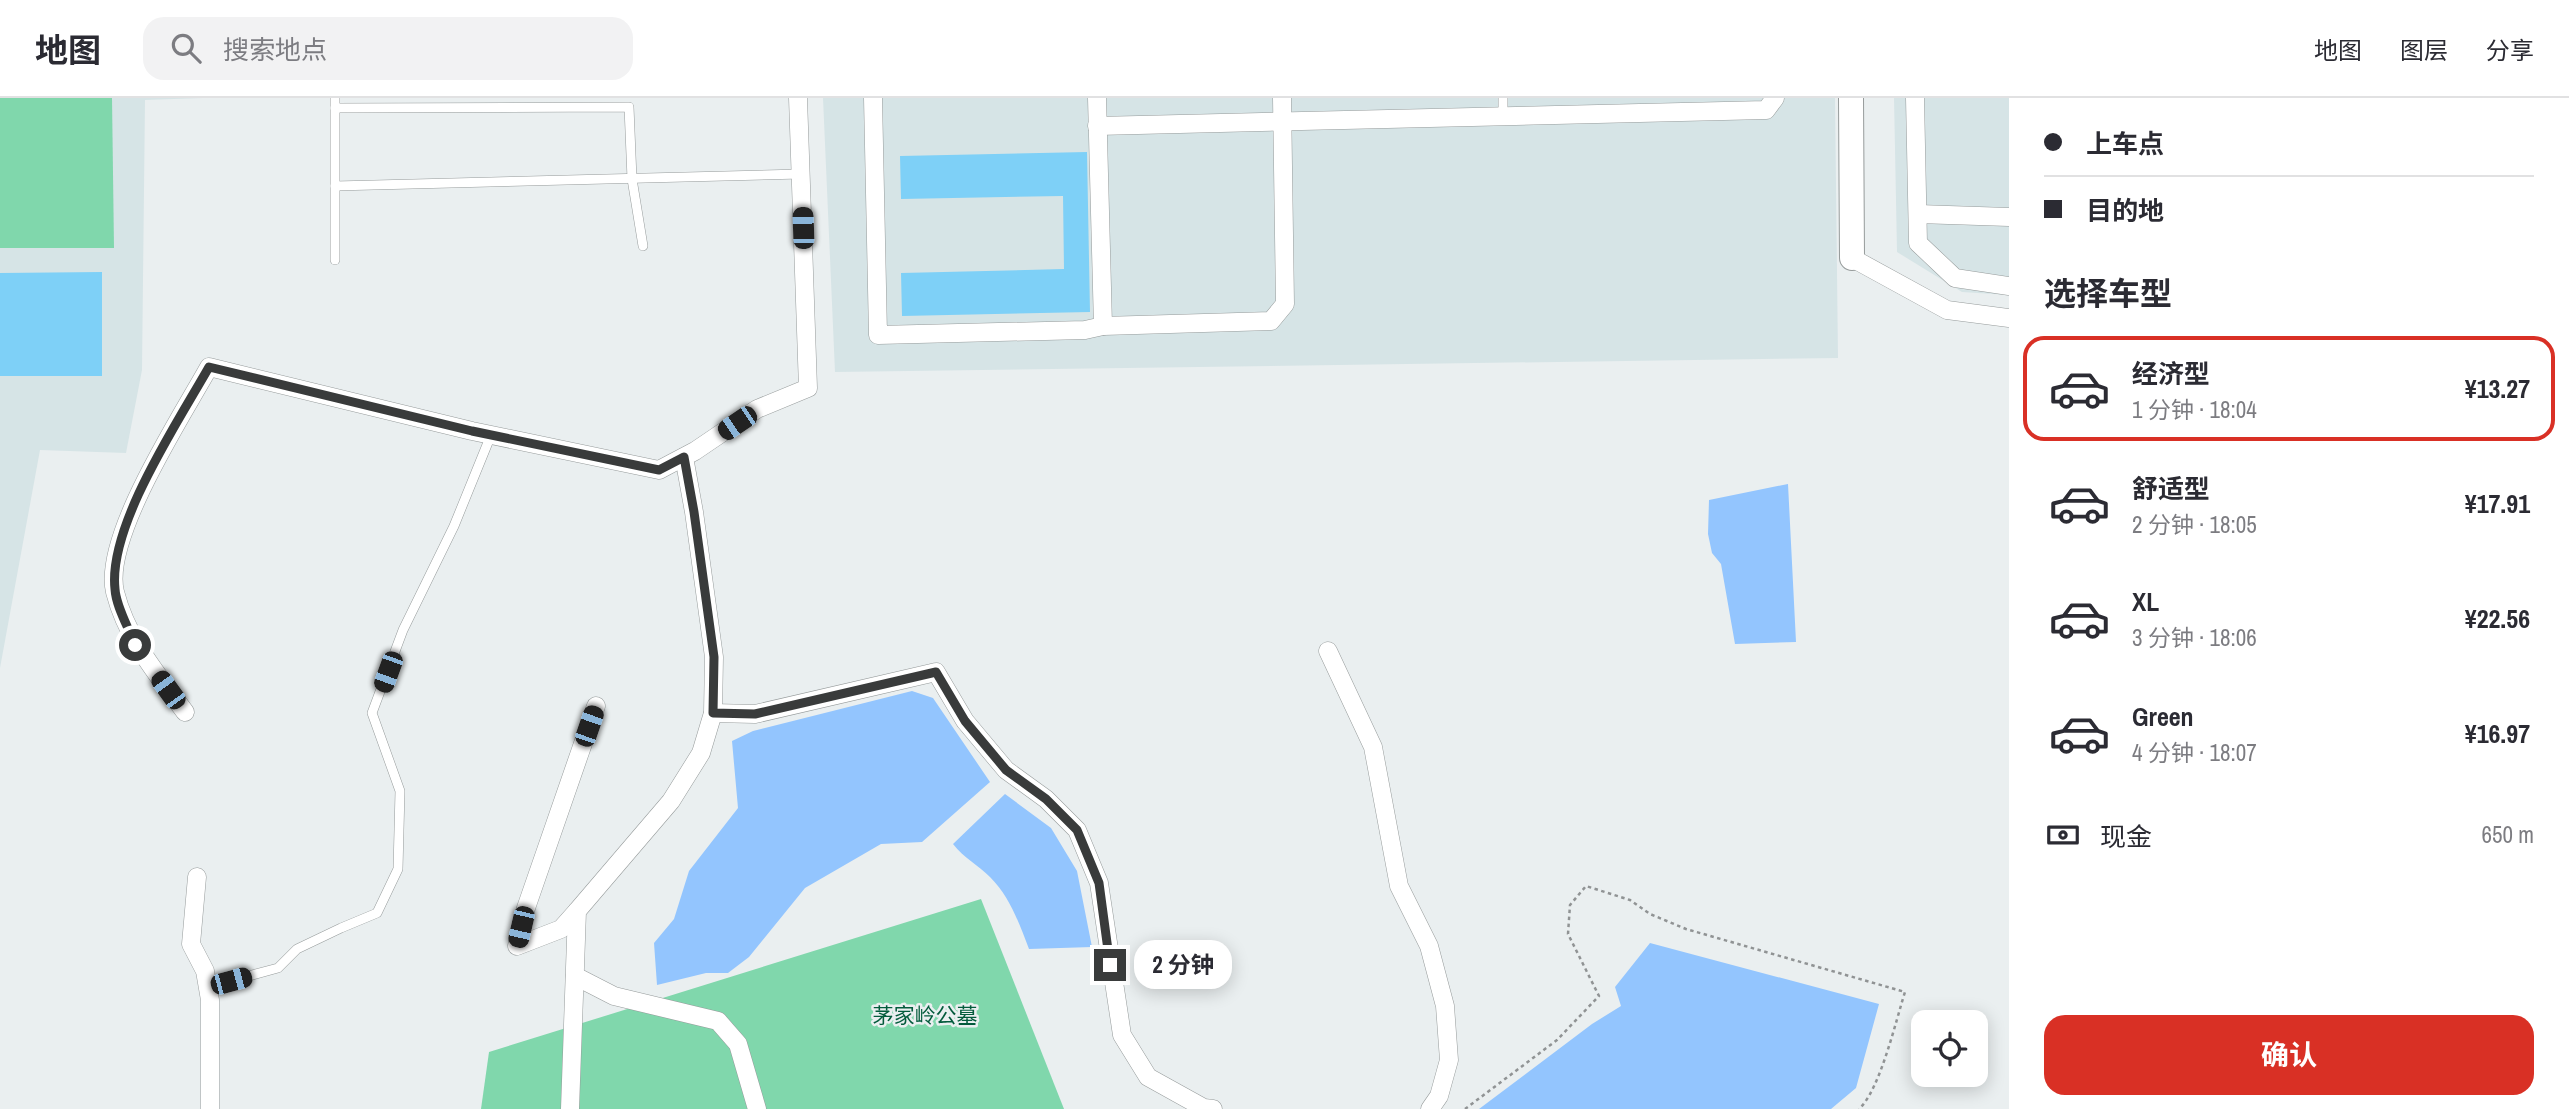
<!DOCTYPE html>
<html lang="zh">
<head>
<meta charset="utf-8">
<style>
	body { margin:0; font-family:"Archivo Narrow","Noto Sans SC",sans-serif; background:#f2f2f3; color:#2b2b33; height:100vh; display:flex; flex-direction:column; font-size:26px; white-space:nowrap }
	* { box-sizing:border-box; margin:0 }
	p { font-size:23px; color:#7c7c81 }
	.icon { flex:none; width:38px; height:38px; fill:none; stroke:currentColor; stroke-width:2; stroke-linecap:round; stroke-linejoin:round }
	.map { position:relative; flex:1; overflow:hidden }
	.sheet { display:flex; flex-direction:column; background:#fff; width:560px }
	.sheet>* { flex:none }
	.hud { display:grid; align-content:center; height:154px; padding:0 35px; background:#fff }
	.controls { position:absolute; left:1911px; top:912px; display:grid; gap:14px }
	.controls a { display:grid; place-items:center; width:77px; height:77px; border-radius:14px; background:#fff; box-shadow:0 4px 18px #0003; font-size:35px }
	.end { position:absolute; width:32px; height:32px; margin:-16px; border:9px solid #393b3b; background:#fff; box-shadow:0 0 0 4px #fff }
	.from { border-radius:50% }
	.bubble { position:absolute; height:49px; border-radius:21px; background:#fff; box-shadow:0 4px 18px #0003; font-size:23px; font-weight:700; line-height:49px; text-align:center }
	.car { position:absolute; width:21px; height:42px; margin:-21px -10px; border-radius:9px; box-shadow:0 0 5px 2px #0007; background:linear-gradient(#222 24%,#8ab4d8 0 40%,#222 0 76%,#8ab4d8 0 86%,#222 0) }
	.hud b { display:flex; align-items:center; gap:24px; height:66px; font-size:26px }
	.hud b+b { border-top:2px solid #e1e1e2 }
	.hud i { width:18px; height:18px; background:#2b2b33 }
	ul { padding:0; list-style:none }
	li { display:flex; align-items:center; gap:21px; height:105px; margin:0 14px 10px; padding:0 21px; border:4px solid transparent; border-radius:21px }
	li div { flex:1 }
	li b { display:block; font-size:26px }
	li em { font-style:normal; font-weight:700 }
	li.active { border-color:#d93025 }
	li>.icon { width:63px; height:63px; stroke-width:1.5 }
	h2 { padding:0 35px; font-size:32px; line-height:84px }
	.pay { display:flex; align-items:center; gap:18px; height:77px; padding:0 35px; font-size:26px }
	.pay p { margin-inline-start:auto }
	.cta { display:flex; gap:14px; margin-top:auto; padding:14px 35px }
	.cta a { flex:1; height:80px; border-radius:21px; background:#d93025; color:#fff; font-size:28px; font-weight:700; line-height:80px; text-align:center }
	header { display:flex; align-items:center; gap:42px; box-sizing:border-box; height:98px; padding:0 35px; background:#fff; border-bottom:2px solid #e1e1e2 }
	header strong { font-size:33px }
	nav { display:flex; gap:38px; margin-inline-start:auto; font-size:24px }
	.search { width:490px; height:63px; background:#f2f2f3; display:flex; align-items:center; gap:18px; box-sizing:border-box; padding:0 24px; border-radius:21px; color:#7c7c81; font-size:26px }
	main { display:flex; flex:1; min-height:0 }
	.map>svg:first-child { display:block }
	.built { fill:#d6e4e6 }
	.green { fill:#80d7ac }
	.water { fill:#93c5fe }
	.building { fill:#7ed0f7 }
	.lines { fill:none; stroke-linecap:round; stroke-linejoin:round }
	.lane-casing { stroke:#969b9b; stroke-width:10 }
	.street-casing { stroke:#969b9b; stroke-width:19 }
	.secondary-casing { stroke:#969b9b; stroke-width:26 }
	.path { stroke:#909394; stroke-width:2.5; stroke-dasharray:3.5 3.5; stroke-linecap:butt }
	.lane { stroke:#fff; stroke-width:9 }
	.street { stroke:#fff; stroke-width:18 }
	.secondary { stroke:#fff; stroke-width:24 }
	.route { stroke:#393b3b; stroke-width:9 }
	.labels { text-anchor:middle; dominant-baseline:central; stroke-width:5; stroke-linejoin:round; paint-order:stroke }
	.park-label { font-size:21px; fill:#035b3c; stroke:#eaeff0 }
</style>
</head>
<body>
<header>
<strong>地图</strong>
<div class="search"><svg class="icon" aria-label="search" viewBox="0 0 24 24"><circle cx="10" cy="10" r="6"/><path d="M15 15l6 6"/></svg>搜索地点</div>
<nav><a>地图</a><a>图层</a><a>分享</a></nav>
</header>
<main>
<div class="map">
<svg width="2009" height="1011" viewBox="0 0 2009 1011">
	<rect width="100%" height="100%" fill="#eaeff0"/>
	<g class="built">
		<path d="M0,0H203L145,2L142,272L126,355L40,352L0,570Z"/>
		<path d="M823,0H1835L1838,260L835,274Z"/>
		<path d="M1894,0H2009V197L1962,194L1897,154Z"/>
	</g>
	<g class="green">
		<path d="M0,0H112L114,150H0Z"/>
		<path d="M981,801L1064,1011H481L489,954Z"/>
	</g>
	<g class="water">
		<path d="M1788,386L1796,544L1735,546L1721,466L1712,455L1708,436L1709,402Z"/>
		<path d="M912,593L933,600L990,684L922,744L881,746L805,790L749,859L728,875H706L657,887L654,845L674,821L689,773L738,710L732,643L753,633Z"/>
		<path d="M1005,696L1051,730L1077,773L1092,849L1029,851C1019,825 1010,799 990,779C978,767 964,760 953,746Z"/>
		<path d="M1650,845L1879,906L1856,990L1831,1011H1479L1592,926L1621,908L1615,889Z"/>
	</g>
	<g class="building">
		<path d="M1087,54L1090,214L902,218L901,175L1064,171L1063,98L901,101L900,58Z"/>
		<path d="M102,174V278H0V175Z"/>
	</g>
	<g class="lines">
		<g class="lane-casing">
			<g id="lane">
				<path d="M1503,0V19"/>
				<path d="M335,10L629,9L632,81L643,148"/>
				<path d="M335,88L801,76"/>
				<path d="M335,162V0"/>
				<path d="M208,889L278,870L297,851L341,830L377,815L398,771L400,693L372,615L403,532L454,428L491,337"/>
			</g>
		</g>
		<g class="street-casing">
			<g id="street">
				<path d="M873,0L878,237L1085,232L1103,228L1271,223L1285,206L1282,0"/>
				<path d="M1097,0L1103,228"/>
				<path d="M1915,0L1918,145L1955,180L2009,188"/>
				<path d="M1097,28L1766,12L1775,0"/>
				<path d="M1918,116L2009,119"/>
				<path d="M1852,160L1947,212L2009,220"/>
				<path d="M1328,553L1373,649L1399,788L1429,848L1445,908L1449,962L1439,998L1430,1011"/>
				<path d="M185,614C157,576 127,541 115,494C102,440 182,318 209,269L472,333L659,372L695,353L757,311L808,290L798,0"/>
				<path d="M713,615L755,616L936,574L965,623L1006,672L1046,701L1077,732L1099,785L1122,937L1148,979L1204,1010L1213,1011"/>
				<path d="M197,779L191,846L205,873L210,902V1011"/>
				<path d="M577,813L561,831L517,848L526,810L596,608"/>
				<path d="M575,878L614,898L718,923L738,946L757,1011"/>
				<path d="M570,1011L577,813L671,703L701,655L713,615L714,559L694,414L684,359"/>
			</g>
		</g>
		<g class="secondary-casing">
			<path id="secondary" d="M1851,0L1852,160"/>
		</g>
		<path class="path" d="M1465,1011L1557,942L1599,898L1568,836L1570,807L1586,788L1630,802L1650,816L1686,831L1905,894C1896,922 1880,992 1859,1011"/>
		<use href="#lane" class="lane"/>
		<use href="#street" class="street"/>
		<use href="#secondary" class="secondary"/>
	</g>
	<g class="lines">
		<path class="route" d="M135,547C129,530 116,509 115,491C108,428 178,324 209,269L472,333L659,372L684,359L694,414L714,559L713,615L755,616L936,574L965,623L1006,672L1046,701L1077,732L1099,785L1110,867"/>
	</g>
	<g class="labels">
		<g class="park-label">
			<text x="925" y="917">茅家岭公墓</text>
		</g>
	</g>
</svg>
<div class="controls">
<a><svg class="icon" aria-label="locate" viewBox="0 0 24 24"><circle cx="12" cy="12" r="6"/><path d="M12 2v4M12 18v4M2 12h4M18 12h4"/></svg></a>
</div>
<i class="end from" style="left:135px;top:547px"></i>
<i class="end" style="left:1110px;top:867px"></i>
<div class="bubble" style="left:1134px;top:842px;width:98px">2 分钟</div>
<i class="car" style="left:803px;top:130px;rotate:358deg"></i>
<i class="car" style="left:737px;top:325px;rotate:236deg"></i>
<i class="car" style="left:388px;top:574px;rotate:200deg"></i>
<i class="car" style="left:168px;top:592px;rotate:324deg"></i>
<i class="car" style="left:589px;top:628px;rotate:19deg"></i>
<i class="car" style="left:521px;top:829px;rotate:193deg"></i>
<i class="car" style="left:231px;top:883px;rotate:75deg"></i>
</div>
<section class="sheet">
<div class="hud">
<b><i class="from"></i>上车点</b>
<b><i></i>目的地</b>
</div>
<h2>选择车型</h2>
<ul>
<li class="active"><svg class="icon" aria-label="car" viewBox="0 0 24 24"><path d="M5 17H2v-5l4-1 3-4h7l3 4 3 1v5h-3M9 17h6M6 11h13"/><circle cx="7" cy="17" r="2"/><circle cx="17" cy="17" r="2"/></svg><div><b>经济型</b><p>1 分钟 · 18:04</p></div><em>¥13.27</em></li>
<li><svg class="icon" aria-label="car" viewBox="0 0 24 24"><path d="M5 17H2v-5l4-1 3-4h7l3 4 3 1v5h-3M9 17h6M6 11h13"/><circle cx="7" cy="17" r="2"/><circle cx="17" cy="17" r="2"/></svg><div><b>舒适型</b><p>2 分钟 · 18:05</p></div><em>¥17.91</em></li>
<li><svg class="icon" aria-label="car" viewBox="0 0 24 24"><path d="M5 17H2v-5l4-1 3-4h7l3 4 3 1v5h-3M9 17h6M6 11h13"/><circle cx="7" cy="17" r="2"/><circle cx="17" cy="17" r="2"/></svg><div><b>XL</b><p>3 分钟 · 18:06</p></div><em>¥22.56</em></li>
<li><svg class="icon" aria-label="car" viewBox="0 0 24 24"><path d="M5 17H2v-5l4-1 3-4h7l3 4 3 1v5h-3M9 17h6M6 11h13"/><circle cx="7" cy="17" r="2"/><circle cx="17" cy="17" r="2"/></svg><div><b>Green</b><p>4 分钟 · 18:07</p></div><em>¥16.97</em></li>
</ul>
<div class="pay"><svg class="icon" aria-label="cash" viewBox="0 0 24 24"><path d="M3 7h18v10H3z"/><circle cx="12" cy="12" r="2"/></svg>现金<p>650 m</p></div>
<div class="cta"><a>确认</a></div>
</section>
</main>
</body>
</html>
